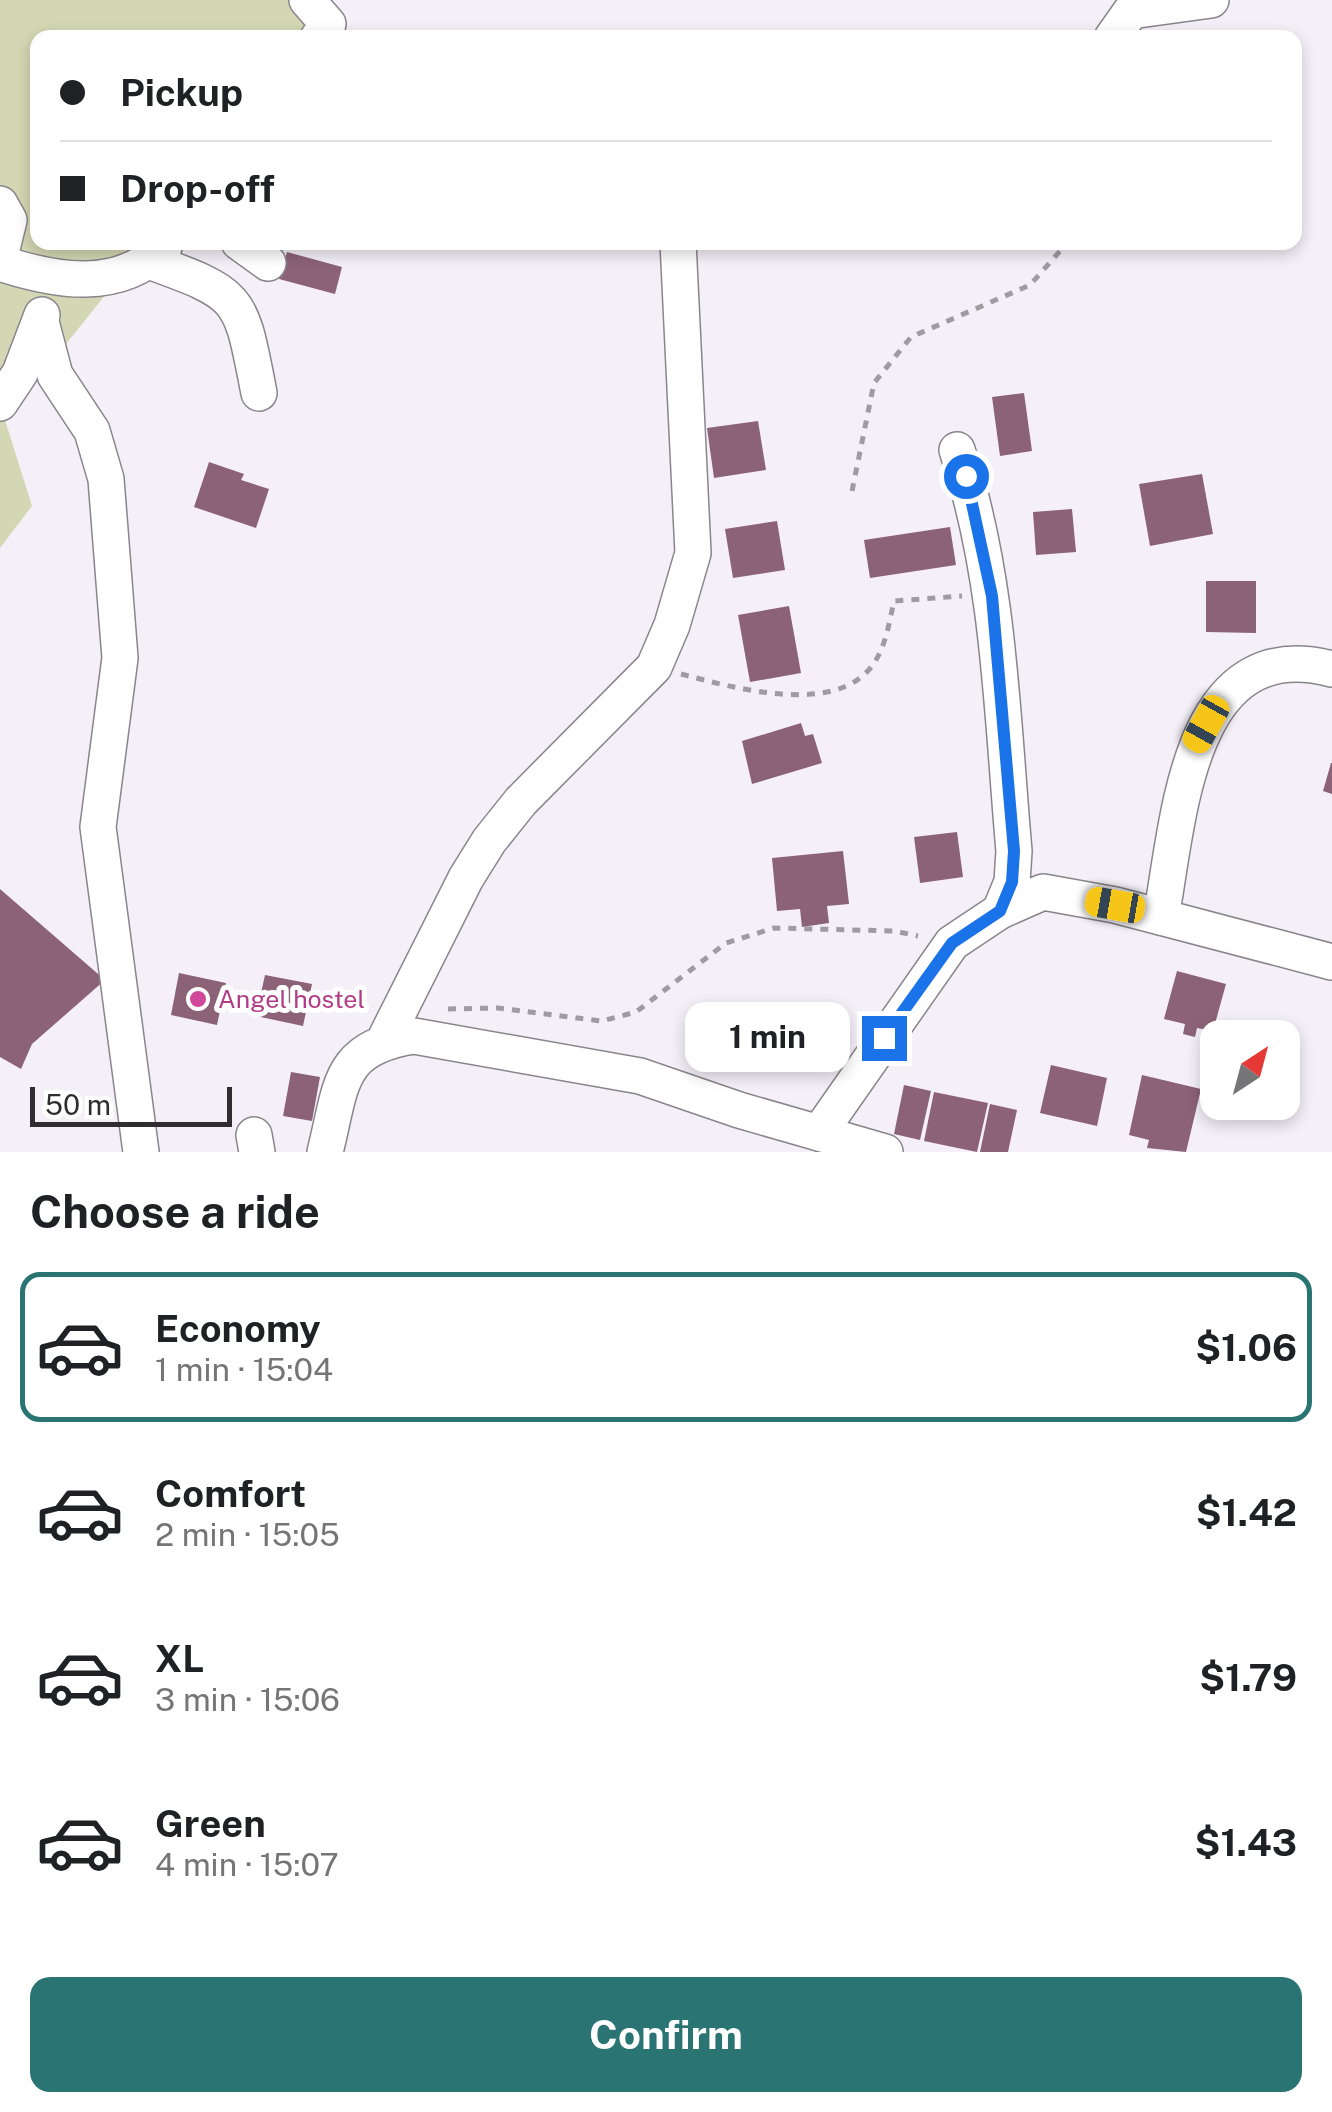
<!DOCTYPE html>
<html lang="en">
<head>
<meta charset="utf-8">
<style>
	body { margin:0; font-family:"Public Sans",sans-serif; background:#f2f2f2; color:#202124; height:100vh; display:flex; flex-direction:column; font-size:38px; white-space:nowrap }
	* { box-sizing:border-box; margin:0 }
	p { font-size:32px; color:#757577 }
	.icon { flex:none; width:55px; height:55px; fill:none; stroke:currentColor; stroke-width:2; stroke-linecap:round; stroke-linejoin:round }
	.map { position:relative; height:1152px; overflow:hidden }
	.panel { display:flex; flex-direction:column; background:#fff; flex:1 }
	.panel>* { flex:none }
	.hud { position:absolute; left:30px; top:30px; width:1272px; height:220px; border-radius:20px; box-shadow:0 5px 15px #0003; display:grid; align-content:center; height:220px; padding:0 30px; background:#fff }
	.needle { width:65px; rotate:36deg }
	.controls { position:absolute; left:1200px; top:1020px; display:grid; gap:20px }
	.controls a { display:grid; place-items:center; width:100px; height:100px; border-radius:20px; background:#fff; box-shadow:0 5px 15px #0003; font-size:50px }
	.scale { position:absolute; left:30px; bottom:25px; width:202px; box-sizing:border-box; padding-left:10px; border:5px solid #2f2d30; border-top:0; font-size:28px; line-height:35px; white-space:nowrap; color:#2f2d30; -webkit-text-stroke:8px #fff; paint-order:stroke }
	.end { position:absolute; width:45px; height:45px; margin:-22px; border:12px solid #1a73e8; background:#fff; box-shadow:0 0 0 5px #fff }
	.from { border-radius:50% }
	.bubble { position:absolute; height:70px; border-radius:20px; background:#fff; box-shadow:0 5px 15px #0003; font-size:32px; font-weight:700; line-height:70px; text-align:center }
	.car { position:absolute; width:30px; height:60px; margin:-30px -15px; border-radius:12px; box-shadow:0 0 8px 2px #0007; background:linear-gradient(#f5c518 24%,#345 0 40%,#f5c518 0 76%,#345 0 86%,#f5c518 0) }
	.hud b { display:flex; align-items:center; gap:35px; height:95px; font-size:38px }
	.hud b+b { border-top:2px solid #e0e0e0 }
	.hud i { width:25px; height:25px; background:#202124 }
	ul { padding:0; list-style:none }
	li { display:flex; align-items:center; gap:30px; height:150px; margin:0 20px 15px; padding:0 10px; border:5px solid transparent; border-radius:20px }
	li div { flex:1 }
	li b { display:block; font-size:38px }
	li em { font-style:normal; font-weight:700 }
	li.active { border-color:#2a7473 }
	li>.icon { width:90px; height:90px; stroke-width:1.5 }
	h2 { padding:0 30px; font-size:45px; line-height:120px }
	.button { display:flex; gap:20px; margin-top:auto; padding:20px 30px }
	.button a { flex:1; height:115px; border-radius:20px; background:#2a7473; color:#fff; font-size:40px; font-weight:700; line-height:115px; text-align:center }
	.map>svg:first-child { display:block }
	.green { fill:#d3d7b3 }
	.building { fill:#8c6276 }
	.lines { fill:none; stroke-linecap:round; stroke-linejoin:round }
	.minor-casing { stroke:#8a858c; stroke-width:38 }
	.path { stroke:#9f9ca1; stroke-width:5; stroke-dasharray:8 8; stroke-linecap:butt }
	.minor { stroke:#fff; stroke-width:35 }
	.route { stroke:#1a73e8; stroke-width:12 }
	.hotel-dot { fill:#d1479c; stroke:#fff; stroke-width:4 }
	.labels { text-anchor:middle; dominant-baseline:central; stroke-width:10; stroke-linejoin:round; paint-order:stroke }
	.hotel-label { font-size:25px; fill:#b23c85; stroke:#fff; text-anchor:start }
</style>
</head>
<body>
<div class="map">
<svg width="1332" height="1152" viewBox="0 0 1332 1152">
	<rect width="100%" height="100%" fill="#f5f0f8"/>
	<path class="green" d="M0,0H295L313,37L38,38V242L147,243L5,420L32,506L0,548Z"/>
	<g class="building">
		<path d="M287,252L342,267L335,294L279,279Z"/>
		<path d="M1024,393L1032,451L1000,456L992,397Z"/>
		<path d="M758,421L766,470L714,478L707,428Z"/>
		<path d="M209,462L244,474L241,480L269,489L256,528L194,507Z"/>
		<path d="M1202,474L1213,534L1150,546L1139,484Z"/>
		<path d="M1072,509L1076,552L1036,555L1033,512Z"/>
		<path d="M777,521L785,570L733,578L725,529Z"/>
		<path d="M950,527L956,565L870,578L864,540Z"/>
		<path d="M1206,581H1256V633L1206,632Z"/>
		<path d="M789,606L801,673L750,682L738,615Z"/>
		<path d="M801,723L805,736L813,734L822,763L752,784L742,741Z"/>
		<path d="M1331,763H1332V794L1323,791Z"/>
		<path d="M957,832L963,877L920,883L914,837Z"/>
		<path d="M843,851L849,904L827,906L829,923L802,927L800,909L777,911L772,858Z"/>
		<path d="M0,889L105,980L32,1044L21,1069L0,1057Z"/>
		<path d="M1177,971L1226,984L1213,1031L1197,1028L1195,1037L1183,1034L1185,1024L1164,1019Z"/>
		<path d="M179,973L226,983L217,1025L171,1015Z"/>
		<path d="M265,975L312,984L303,1026L256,1016Z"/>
		<path d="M1051,1065L1107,1078L1097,1126L1040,1113Z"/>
		<path d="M291,1072L320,1077L312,1121L283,1116Z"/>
		<path d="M1142,1075L1201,1089L1186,1152L1147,1148L1149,1140L1129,1135Z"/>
		<path d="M904,1085L931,1091L920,1140L894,1134Z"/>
		<path d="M934,1092L988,1103L977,1152L924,1141Z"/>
		<path d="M990,1104L1017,1110L1008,1152H980Z"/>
	</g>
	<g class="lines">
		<g class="minor-casing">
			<g id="minor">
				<path d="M307,0L328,24L318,38"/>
				<path d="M1112,38L1131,11L1211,0"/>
				<path d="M0,204L9,220L0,257"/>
				<path d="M239,242L268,263"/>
				<path d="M146,260C243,295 240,295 259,393"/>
				<path d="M0,263C55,281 119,293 164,247"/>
				<path d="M41,322L55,375L92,431L106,479L120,658L98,827L141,1152"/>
				<path d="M0,403L20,373L42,315"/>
				<path d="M957,450C1000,579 1002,717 1014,851L1012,882L1000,911L1043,892L1115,905L1332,962"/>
				<path d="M1161,917C1179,820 1187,631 1332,669"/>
				<path d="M384,1041L466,878L489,841L521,801L654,667L672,625L693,553L678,242"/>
				<path d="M819,1133L952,943L1000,911"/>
				<path d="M254,1135L257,1152"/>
				<path d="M325,1152C342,1086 336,1048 414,1036L640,1076L739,1110L885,1152"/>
			</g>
		</g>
		<g class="path">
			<path d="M852,491L874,383L911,337L1030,285L1068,242"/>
			<path d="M681,674C731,687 834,717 872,666C886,647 889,623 894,601L962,596"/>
			<path d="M448,1009L498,1008L602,1021L636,1012L726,943L774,928L894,931L918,936"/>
		</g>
		<use href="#minor" class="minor"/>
	</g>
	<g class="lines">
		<path class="route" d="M884,1038L952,943L1000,911L1012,882L1014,851L992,596L966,476"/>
	</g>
	<circle class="hotel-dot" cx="198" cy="999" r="10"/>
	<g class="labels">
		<g class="hotel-label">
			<text x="218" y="999">Angel hostel</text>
		</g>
	</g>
</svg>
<div class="controls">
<a><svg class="needle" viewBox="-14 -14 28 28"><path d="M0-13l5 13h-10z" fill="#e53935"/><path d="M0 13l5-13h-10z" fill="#757577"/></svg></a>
</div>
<div class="scale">50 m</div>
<i class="end from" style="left:966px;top:476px"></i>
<i class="end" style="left:884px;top:1038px"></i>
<div class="bubble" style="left:685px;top:1002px;width:165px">1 min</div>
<i class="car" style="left:1206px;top:724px;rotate:209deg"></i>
<i class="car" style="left:1115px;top:905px;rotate:280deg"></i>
<div class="hud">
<b><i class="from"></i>Pickup</b>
<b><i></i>Drop-off</b>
</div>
</div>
<section class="panel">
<h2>Choose a ride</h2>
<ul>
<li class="active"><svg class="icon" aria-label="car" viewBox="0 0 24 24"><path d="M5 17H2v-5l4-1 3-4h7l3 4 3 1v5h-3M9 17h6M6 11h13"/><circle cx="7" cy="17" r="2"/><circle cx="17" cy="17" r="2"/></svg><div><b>Economy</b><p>1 min · 15:04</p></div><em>$1.06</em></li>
<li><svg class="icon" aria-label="car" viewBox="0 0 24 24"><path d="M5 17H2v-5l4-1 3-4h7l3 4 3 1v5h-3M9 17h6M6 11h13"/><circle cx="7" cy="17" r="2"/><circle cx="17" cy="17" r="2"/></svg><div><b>Comfort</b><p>2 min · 15:05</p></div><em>$1.42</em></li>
<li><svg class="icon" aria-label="car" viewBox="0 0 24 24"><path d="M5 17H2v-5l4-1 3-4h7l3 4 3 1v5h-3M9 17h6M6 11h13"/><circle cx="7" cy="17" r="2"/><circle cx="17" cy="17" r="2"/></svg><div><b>XL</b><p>3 min · 15:06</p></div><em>$1.79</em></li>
<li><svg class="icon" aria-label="car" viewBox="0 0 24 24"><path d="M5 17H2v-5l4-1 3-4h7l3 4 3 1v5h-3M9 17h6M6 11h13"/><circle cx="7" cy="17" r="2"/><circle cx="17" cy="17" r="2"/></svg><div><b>Green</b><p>4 min · 15:07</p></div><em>$1.43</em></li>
</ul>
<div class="button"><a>Confirm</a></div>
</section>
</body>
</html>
